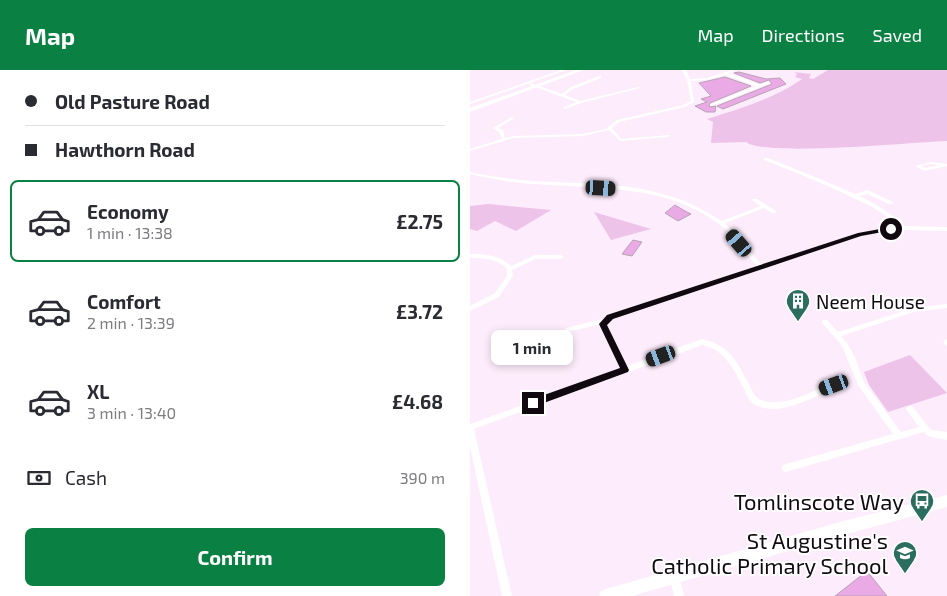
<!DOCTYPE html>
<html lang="en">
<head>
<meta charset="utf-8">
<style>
	body { margin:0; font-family:"Exo 2",sans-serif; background:#f7f7f7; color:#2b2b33; height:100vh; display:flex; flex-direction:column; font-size:19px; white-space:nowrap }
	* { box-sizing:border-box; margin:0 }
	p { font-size:16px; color:#7c7c81 }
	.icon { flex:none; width:28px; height:28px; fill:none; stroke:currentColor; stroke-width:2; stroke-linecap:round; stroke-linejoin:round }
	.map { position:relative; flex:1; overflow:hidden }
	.sheet { display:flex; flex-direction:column; background:#fff; width:470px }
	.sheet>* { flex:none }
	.banner { display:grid; align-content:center; height:110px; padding:0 25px; background:#fff }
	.end { position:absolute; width:22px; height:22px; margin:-11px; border:6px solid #100a10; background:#fff; box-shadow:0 0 0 2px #fff }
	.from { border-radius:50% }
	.bubble { position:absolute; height:35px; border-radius:8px; background:#fff; box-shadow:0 2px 8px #0003; font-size:16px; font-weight:700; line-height:35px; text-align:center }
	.car { position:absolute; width:15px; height:30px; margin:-15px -8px; border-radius:6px; box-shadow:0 0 4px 1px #0007; background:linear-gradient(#222 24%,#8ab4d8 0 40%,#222 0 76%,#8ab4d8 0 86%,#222 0) }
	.banner b { display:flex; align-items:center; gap:18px; height:48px; font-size:19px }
	.banner b+b { border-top:1px solid #e1e1e2 }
	.banner i { width:12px; height:12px; background:#2b2b33 }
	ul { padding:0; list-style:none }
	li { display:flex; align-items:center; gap:15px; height:82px; margin:0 10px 8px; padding:0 15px; border:2px solid transparent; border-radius:8px }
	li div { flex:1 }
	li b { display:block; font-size:19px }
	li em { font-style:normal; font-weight:700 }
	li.selected { border-color:#0b8043 }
	li>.icon { width:45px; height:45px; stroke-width:1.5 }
	.pay { display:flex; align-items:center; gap:12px; height:55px; padding:0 25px; font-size:19px }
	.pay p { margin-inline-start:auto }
	.button { display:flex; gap:10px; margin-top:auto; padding:10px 25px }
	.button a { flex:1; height:58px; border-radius:8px; background:#0b8043; color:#fff; font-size:20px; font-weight:700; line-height:58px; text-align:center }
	header { display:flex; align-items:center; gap:30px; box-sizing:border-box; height:70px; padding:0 25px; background:#0b8043; color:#fff }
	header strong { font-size:24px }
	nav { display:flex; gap:28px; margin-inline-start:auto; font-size:18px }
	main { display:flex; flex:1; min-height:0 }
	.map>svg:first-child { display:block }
	.green { fill:#eec3ea }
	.building { fill:#eaaae5; stroke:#b7a3b5 }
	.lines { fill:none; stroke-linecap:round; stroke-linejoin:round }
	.street { fill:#fff; fill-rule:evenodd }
	.secondary { fill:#fff; fill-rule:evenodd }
	.primary { fill:#fff; fill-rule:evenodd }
	.route { fill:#100a10 }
	.labels { text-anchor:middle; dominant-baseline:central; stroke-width:4; stroke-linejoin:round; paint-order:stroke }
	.poi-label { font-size:19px; fill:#100a10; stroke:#fff; text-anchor:start }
	.near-poi-label { font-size:22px; fill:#100a10; stroke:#fff; text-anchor:end }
</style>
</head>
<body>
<header>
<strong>Map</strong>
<nav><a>Map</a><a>Directions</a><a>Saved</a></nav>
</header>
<main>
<section class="sheet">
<div class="banner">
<b><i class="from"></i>Old Pasture Road</b>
<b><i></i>Hawthorn Road</b>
</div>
<ul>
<li class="selected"><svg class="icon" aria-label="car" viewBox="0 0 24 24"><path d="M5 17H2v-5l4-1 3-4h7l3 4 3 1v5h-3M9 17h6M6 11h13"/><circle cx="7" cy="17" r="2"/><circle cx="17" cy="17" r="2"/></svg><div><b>Economy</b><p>1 min · 13:38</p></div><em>£2.75</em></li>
<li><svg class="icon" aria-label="car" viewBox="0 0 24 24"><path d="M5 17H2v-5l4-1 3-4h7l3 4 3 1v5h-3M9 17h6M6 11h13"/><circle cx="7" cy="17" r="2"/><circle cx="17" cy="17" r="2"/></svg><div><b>Comfort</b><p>2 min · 13:39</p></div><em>£3.72</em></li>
<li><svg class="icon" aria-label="car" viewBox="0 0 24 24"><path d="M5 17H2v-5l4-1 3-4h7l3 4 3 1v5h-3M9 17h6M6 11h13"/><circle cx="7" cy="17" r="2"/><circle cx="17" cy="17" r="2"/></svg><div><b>XL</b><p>3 min · 13:40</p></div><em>£4.68</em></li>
</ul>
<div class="pay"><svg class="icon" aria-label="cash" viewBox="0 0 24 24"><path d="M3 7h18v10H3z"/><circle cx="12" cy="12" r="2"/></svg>Cash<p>390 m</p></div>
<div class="button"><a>Confirm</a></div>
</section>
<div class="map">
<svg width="477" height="526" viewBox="0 0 477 526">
	<rect width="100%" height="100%" fill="#fdecfb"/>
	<g class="green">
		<path d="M358,0H477V71C444,72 295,87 276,72L241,73L243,52L237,49C269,39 304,29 332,9L325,7L327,4L324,2L341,4L339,8L343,9Z"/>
		<path d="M18,134L81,140L46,161L25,151L7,161L0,159V136Z"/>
		<path d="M124,142L181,159L141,170Z"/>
		<path d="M440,285L477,323L418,342L399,315L394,302Z"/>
	</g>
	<g class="building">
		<path d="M269,2L296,9L310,8L316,14L253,39L247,36L302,14L299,10L290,13L264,3Z"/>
		<path d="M255,7L281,16L240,33L239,37L246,36L245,42H236L225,36L237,32L231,29L241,26L229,13Z"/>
		<path d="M205,135L215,141L221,144L208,151L195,143Z"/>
		<path d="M163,170L172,172L162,186L152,184Z"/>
		<path d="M397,501L417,526H365Z"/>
	</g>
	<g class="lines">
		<g class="street">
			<path d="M91,0H96L60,13L92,24L101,17L129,6H131V8L103,19L95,25L110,31L168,17L170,18L111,33L95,39L93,38L94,37L106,32L60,15V13L0,34V32Z"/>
			<path d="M212,0H216L220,9L237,8L262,0L263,2L258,3L290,15L298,12L300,13L242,36L240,35L241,34L286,16L255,5L237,10L221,11L224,32L215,37L149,52L142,58L151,69L200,65V66L198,67L150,71L139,60L113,66L43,68L0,81V79L32,69L29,62L23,58L42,47L44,48L43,49L28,58L33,60L35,68L43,66L113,64L136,59L147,50L213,35L221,31L217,10Z"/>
			<path d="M294,88H298L350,109L385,124L398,120L423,132V134H419L397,124L389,126C406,134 421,143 434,156L477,157V161L432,160L391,166L146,248L137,252V257L157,296L232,269C259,275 266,290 278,312C281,317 283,325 288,328C292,331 298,332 303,332C323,333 343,321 361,313L364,312L367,313L368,315L367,317C349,325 332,334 313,338C303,340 287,339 280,331C277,327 275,321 273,317C264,299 254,279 232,275L4,359L42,526H32L0,377V354L151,299L131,257V254L98,262H96L95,260L96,258L132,249L142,244L287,196C274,183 264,165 249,154C196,114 127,119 64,114C42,113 21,109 0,104V102C21,106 42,110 64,111C107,114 151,112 193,124C215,129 233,140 252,151L290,136L282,130L283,129H287L306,141V143H302L294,138L255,153L292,195L388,163L428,157C416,143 399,135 383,128C355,114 324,102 294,90Z"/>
			<path d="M461,92L477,94V96L454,101L445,96ZM461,94L469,95L455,98L451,96Z"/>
			<path d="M0,184C15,184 30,185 41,196L65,185H91L94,187L91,189H66L42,200L43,206L29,227L0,241V236L25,223L37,206L36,198C26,188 13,188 0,188Z"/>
			<path d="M477,234V238L444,242L371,266L377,273L385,287L394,312L431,362L449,357L436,339L437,337L440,336L443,337L461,360L477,362V370C470,368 459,369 454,362L316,402L313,401L312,398L313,395L316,394L423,364L388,315L372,276L353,254L352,252L353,250H357L368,262L443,238Z"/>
			<path d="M476,269L477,270V276L475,275L473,272Z"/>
			<path d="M204,501L208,502L214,526H204L199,506L200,502Z"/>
		</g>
		<path class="secondary" d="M477,425V437L377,464L162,526H129L131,521L136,519L377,450Z"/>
		<path class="primary" d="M106,0H114L0,42V38Z"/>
	</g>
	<path class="route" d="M421,157L424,160L391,166L143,249L137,255L159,300L158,302L63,337L58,333L60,330L150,298L129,254L137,245L388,163Z"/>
	<defs>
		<g id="building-pin" transform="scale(1.25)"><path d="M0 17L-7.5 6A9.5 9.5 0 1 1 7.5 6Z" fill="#2b6e60" stroke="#fff"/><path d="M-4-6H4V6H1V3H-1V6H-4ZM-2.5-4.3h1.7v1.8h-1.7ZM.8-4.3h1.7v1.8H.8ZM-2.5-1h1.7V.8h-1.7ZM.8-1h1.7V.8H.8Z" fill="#fff"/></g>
		<g id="bus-pin" transform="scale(1.25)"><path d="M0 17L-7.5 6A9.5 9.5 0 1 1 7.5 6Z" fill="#2b6e60" stroke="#fff"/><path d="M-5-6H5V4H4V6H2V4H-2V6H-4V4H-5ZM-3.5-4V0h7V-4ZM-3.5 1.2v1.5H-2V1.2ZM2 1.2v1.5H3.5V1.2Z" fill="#fff"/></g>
		<g id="school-pin" transform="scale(1.25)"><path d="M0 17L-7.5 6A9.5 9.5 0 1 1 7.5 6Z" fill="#2b6e60" stroke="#fff"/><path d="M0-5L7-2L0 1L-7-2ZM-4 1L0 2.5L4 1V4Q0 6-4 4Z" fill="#fff"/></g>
	</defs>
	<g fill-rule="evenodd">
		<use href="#building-pin" x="328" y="231"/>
		<use href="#bus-pin" x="452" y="431"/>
		<use href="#school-pin" x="435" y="483"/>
	</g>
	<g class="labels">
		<g class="poi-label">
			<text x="346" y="231">Neem House</text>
		</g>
		<g class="near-poi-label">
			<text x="434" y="431">Tomlinscote Way</text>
			<text x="418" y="470">St Augustine's<tspan x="418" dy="25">Catholic Primary School</tspan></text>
		</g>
	</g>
</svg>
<i class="end from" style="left:421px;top:159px"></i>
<i class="end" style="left:63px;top:333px"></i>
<div class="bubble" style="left:21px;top:260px;width:82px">1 min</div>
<i class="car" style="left:131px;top:118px;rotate:93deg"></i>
<i class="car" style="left:269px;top:173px;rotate:319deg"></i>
<i class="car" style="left:191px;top:286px;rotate:250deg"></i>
<i class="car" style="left:364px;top:315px;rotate:250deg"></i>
</div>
</main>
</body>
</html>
